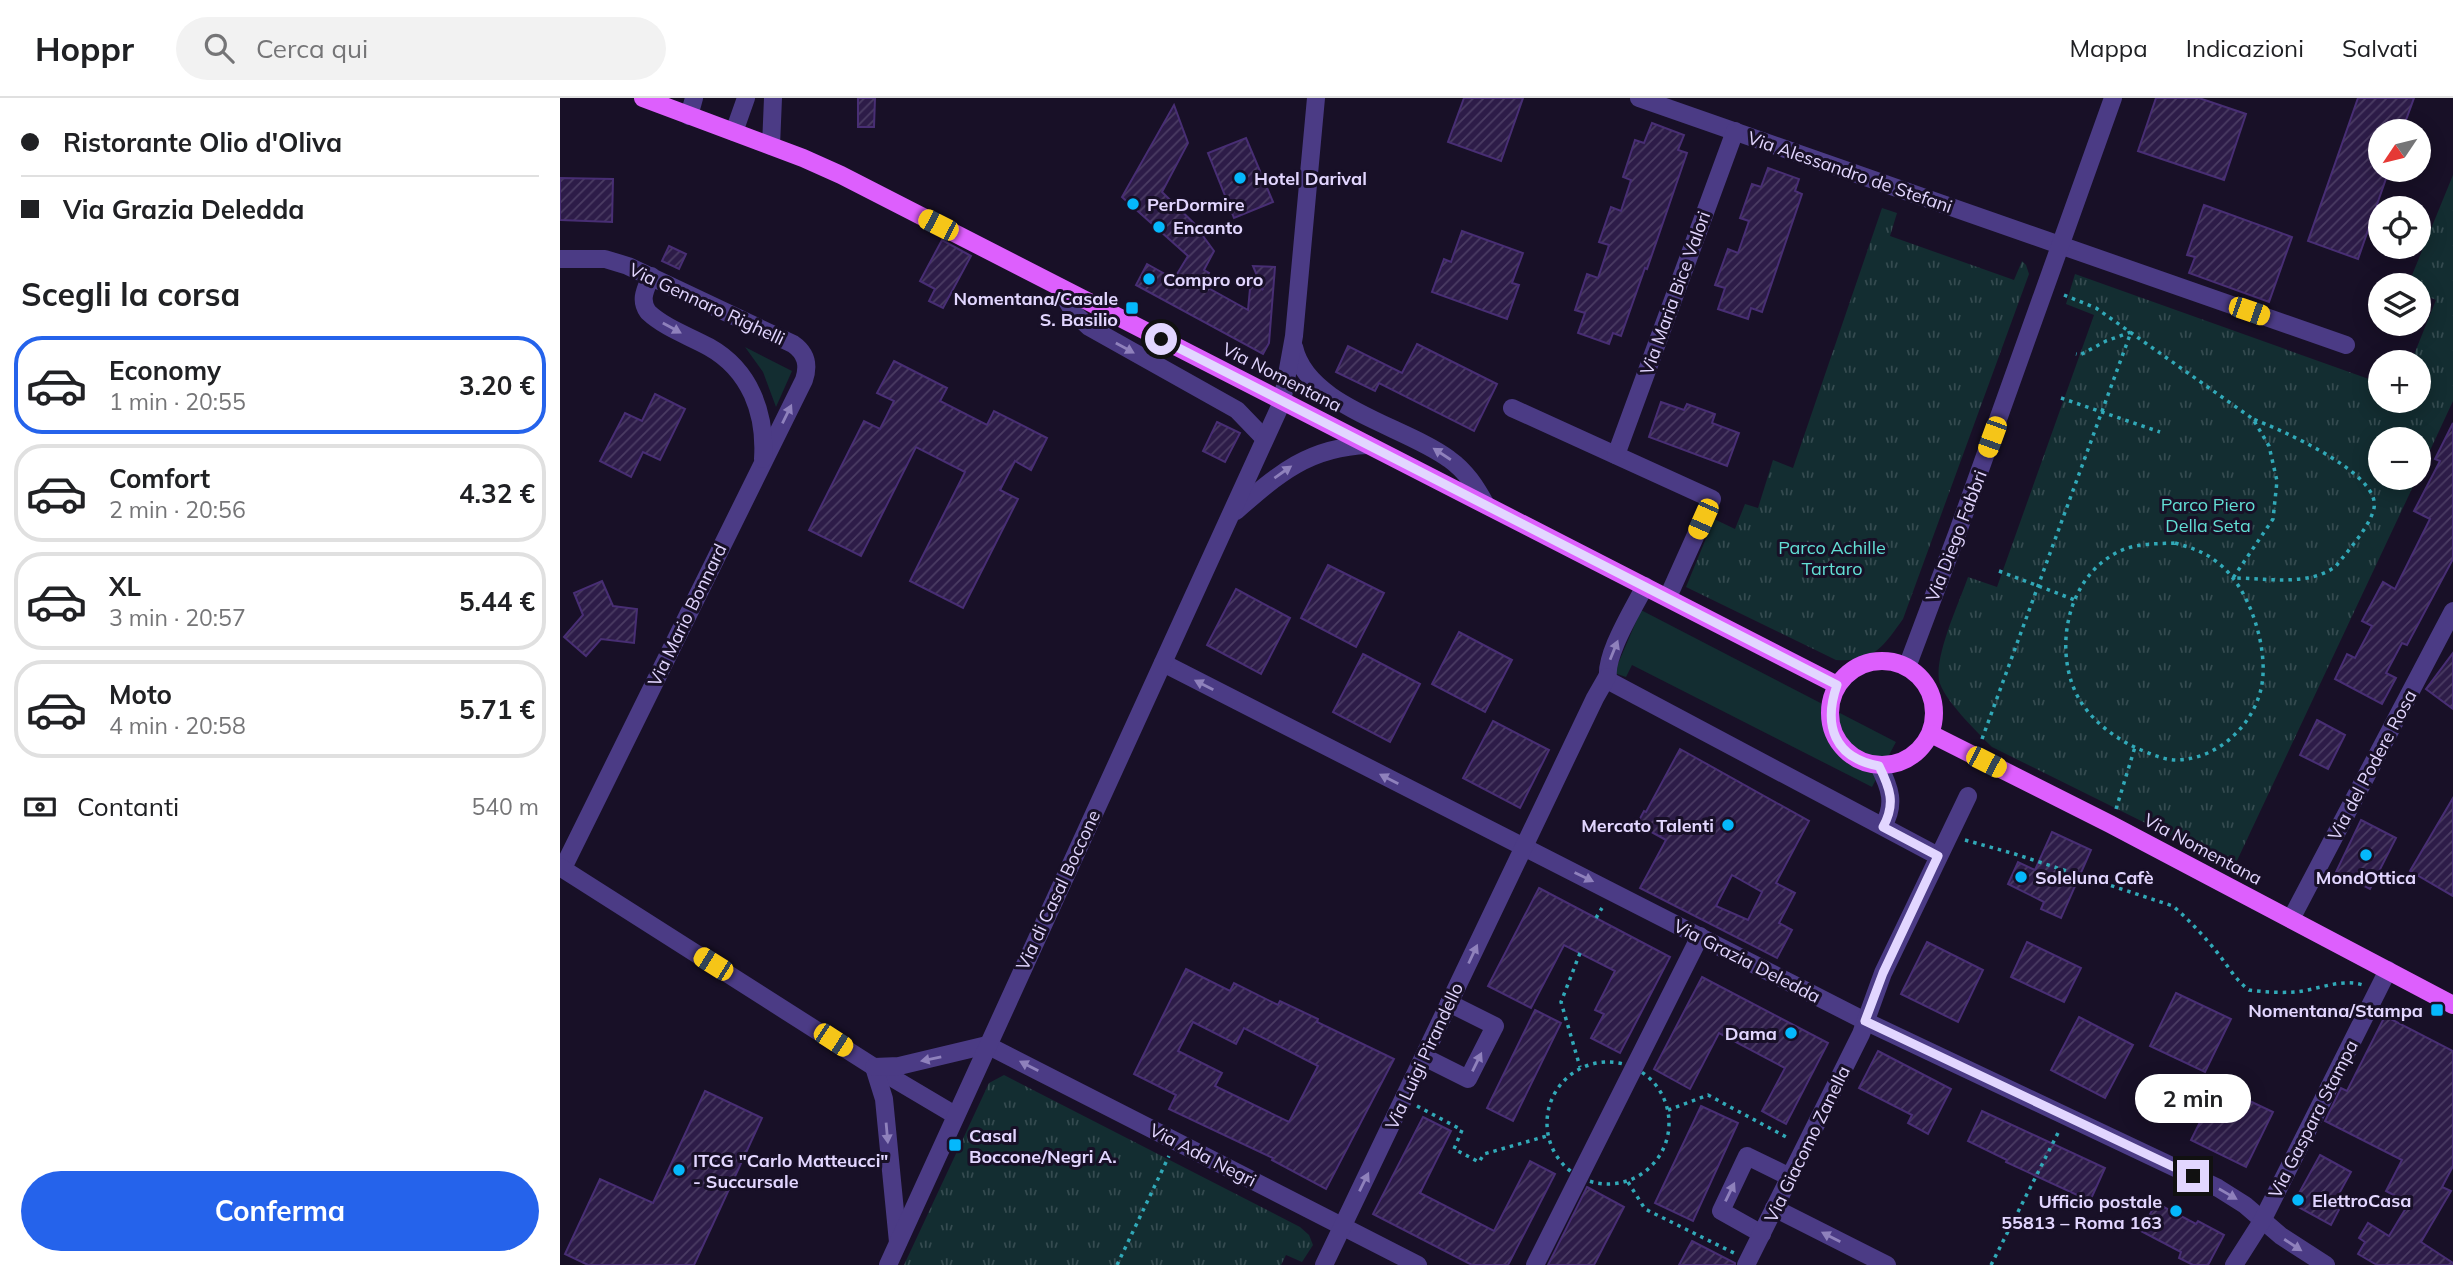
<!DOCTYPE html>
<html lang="it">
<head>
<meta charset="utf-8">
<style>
	body { margin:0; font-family:Mulish,sans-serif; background:#f2f2f2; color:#202124; height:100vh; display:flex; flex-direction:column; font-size:26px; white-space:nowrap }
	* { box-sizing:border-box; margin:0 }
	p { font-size:23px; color:#757577 }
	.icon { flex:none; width:38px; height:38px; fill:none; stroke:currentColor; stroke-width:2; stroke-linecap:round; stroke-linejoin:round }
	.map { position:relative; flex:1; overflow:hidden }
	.sheet { display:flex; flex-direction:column; background:#fff; width:560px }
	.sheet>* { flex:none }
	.top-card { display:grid; align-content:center; height:154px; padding:0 21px; background:#fff }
	.needle { width:46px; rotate:235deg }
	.tools { position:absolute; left:1808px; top:21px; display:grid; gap:14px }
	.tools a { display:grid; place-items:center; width:63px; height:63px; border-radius:50%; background:#fff; box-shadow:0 4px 18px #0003; font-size:35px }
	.end { position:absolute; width:32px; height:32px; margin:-16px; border:9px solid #e2d6ff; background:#111; box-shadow:0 0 0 4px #111 }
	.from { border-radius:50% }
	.bubble { position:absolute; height:49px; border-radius:24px; background:#fff; box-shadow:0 4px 18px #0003; font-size:23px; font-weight:700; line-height:49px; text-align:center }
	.car { position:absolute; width:21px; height:42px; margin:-21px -10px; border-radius:9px; box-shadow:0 0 5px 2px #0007; background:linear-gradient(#f5c518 24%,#345 0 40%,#f5c518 0 76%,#345 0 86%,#f5c518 0) }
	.top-card b { display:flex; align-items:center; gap:24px; height:66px; font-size:26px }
	.top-card b+b { border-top:2px solid #e0e0e0 }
	.top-card i { width:18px; height:18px; background:#202124 }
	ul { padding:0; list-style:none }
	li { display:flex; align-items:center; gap:21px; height:98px; margin:0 14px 10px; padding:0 7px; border:4px solid #e0e0e0; border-radius:28px }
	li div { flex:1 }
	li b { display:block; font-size:26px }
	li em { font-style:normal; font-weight:700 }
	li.active { border-color:#2563eb }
	li>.icon { width:63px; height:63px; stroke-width:1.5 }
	h2 { padding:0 21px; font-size:32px; line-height:84px }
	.pay { display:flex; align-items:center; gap:18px; height:77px; padding:0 21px; font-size:26px }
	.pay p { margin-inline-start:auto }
	.cta { display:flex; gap:14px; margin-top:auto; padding:14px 21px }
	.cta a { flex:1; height:80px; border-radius:42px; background:#2563eb; color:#fff; font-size:28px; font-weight:700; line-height:80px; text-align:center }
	header { display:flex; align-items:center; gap:42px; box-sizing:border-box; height:98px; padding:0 35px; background:#fff; border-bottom:2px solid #e0e0e0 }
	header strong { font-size:33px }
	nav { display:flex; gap:38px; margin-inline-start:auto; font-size:24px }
	.search { width:490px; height:63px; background:#f2f2f2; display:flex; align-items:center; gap:18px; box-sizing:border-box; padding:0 24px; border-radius:38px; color:#757577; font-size:26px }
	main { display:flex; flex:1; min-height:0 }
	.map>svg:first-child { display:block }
	.grass { fill:#132d31 }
	.park { fill:url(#park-tufts) }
	.building { fill:url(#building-hatch); stroke:#482e74; stroke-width:2; fill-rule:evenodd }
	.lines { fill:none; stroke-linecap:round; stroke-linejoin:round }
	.path { stroke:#31a9b8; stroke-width:3.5; stroke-dasharray:3.5 5; stroke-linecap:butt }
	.minor { stroke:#4b3b85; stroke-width:18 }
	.major { stroke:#dd5ffd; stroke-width:18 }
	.oneway { fill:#8f81bc }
	.route { stroke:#e2d6ff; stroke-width:9 }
	.poi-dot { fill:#05b8fc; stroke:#181027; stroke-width:2.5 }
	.labels { text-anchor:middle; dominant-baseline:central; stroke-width:6; stroke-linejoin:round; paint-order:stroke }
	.street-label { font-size:18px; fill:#e2d6ff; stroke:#181027 }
	.poi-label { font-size:18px; font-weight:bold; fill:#e2d6ff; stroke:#181027; text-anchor:start }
	.park-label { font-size:18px; fill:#62dfd5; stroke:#181027 }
</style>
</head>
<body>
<header>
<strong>Hoppr</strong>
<div class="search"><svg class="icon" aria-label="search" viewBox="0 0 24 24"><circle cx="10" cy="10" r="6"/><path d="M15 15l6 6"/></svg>Cerca qui</div>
<nav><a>Mappa</a><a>Indicazioni</a><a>Salvati</a></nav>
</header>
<main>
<section class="sheet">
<div class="top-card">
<b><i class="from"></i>Ristorante Olio d'Oliva</b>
<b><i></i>Via Grazia Deledda</b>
</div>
<h2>Scegli la corsa</h2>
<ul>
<li class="active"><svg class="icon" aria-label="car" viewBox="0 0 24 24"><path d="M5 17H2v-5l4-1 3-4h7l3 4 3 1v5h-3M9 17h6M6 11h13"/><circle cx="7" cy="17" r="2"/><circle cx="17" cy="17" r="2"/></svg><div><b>Economy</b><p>1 min · 20:55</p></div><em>3.20 €</em></li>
<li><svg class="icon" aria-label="car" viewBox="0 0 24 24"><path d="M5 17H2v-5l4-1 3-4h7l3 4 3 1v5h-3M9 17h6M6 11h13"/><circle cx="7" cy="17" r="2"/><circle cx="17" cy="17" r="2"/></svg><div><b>Comfort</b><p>2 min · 20:56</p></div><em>4.32 €</em></li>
<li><svg class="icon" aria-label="car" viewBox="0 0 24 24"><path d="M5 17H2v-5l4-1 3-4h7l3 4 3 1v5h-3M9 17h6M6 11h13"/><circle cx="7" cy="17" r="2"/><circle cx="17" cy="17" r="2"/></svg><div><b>XL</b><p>3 min · 20:57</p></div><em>5.44 €</em></li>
<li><svg class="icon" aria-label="car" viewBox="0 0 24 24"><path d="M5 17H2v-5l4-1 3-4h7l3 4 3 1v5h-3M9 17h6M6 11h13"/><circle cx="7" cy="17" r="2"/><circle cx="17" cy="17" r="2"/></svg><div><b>Moto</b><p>4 min · 20:58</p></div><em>5.71 €</em></li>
</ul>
<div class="pay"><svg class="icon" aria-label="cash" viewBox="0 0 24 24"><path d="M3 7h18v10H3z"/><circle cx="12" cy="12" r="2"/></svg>Contanti<p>540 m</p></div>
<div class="cta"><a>Conferma</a></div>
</section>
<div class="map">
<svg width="1893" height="1167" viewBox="0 0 1893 1167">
	<defs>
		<pattern id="park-tufts" width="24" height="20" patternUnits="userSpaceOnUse" patternTransform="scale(1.75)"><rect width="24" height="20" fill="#132d31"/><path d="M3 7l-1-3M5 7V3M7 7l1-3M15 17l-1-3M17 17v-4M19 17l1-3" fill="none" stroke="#354b50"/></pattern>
		<pattern id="building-hatch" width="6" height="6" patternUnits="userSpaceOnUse" patternTransform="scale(1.75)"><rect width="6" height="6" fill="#2d1c48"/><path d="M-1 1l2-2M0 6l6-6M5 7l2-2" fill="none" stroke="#4b3c63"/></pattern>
	</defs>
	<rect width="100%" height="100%" fill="#181027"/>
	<g class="grass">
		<path d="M185,249L232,273L216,309L203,274Z"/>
		<path d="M1081,512L1336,644L1312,689L1072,567L1066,579L1054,575Z"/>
	</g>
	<g class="park">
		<path d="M1893,77V303L1859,376L1858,341H1820V380H1857L1674,769L1432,649C1419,636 1382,600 1379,582C1375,556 1399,505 1408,479L1437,489L1534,217L1506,206L1515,176L1820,285V303H1858V264H1851L1876,202L1859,195L1858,187H1848Z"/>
		<path d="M1322,110L1337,115L1330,138L1454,182L1462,163L1466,167L1469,176L1343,521C1322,550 1314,564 1276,562L1126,489L1154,421L1175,431L1185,406L1198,410L1213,362L1233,370Z"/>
		<path d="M444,977L740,1129L749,1137L753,1147L742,1164L726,1157L721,1167H344L429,985Z"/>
	</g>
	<g class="building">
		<path d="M298,0H315L314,29H298Z"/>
		<path d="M904,0H963L941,63L888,44Z"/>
		<path d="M1596,0H1639L1686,16L1664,82L1578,53Z"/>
		<path d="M1798,0H1854L1842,33H1820V72H1829L1798,161L1748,143Z"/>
		<path d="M614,7L628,45L602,94L645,136L643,138L654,153L644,172L649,175L643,187L688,212L691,180L703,192L693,168L715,169L709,245L703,256L576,187L587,166L614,181L628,158L562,99Z"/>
		<path d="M1092,25L1124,37L1118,52L1127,55L1087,171L1085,170L1061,238L1053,235L1049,246L1018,235L1025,215L1015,212L1027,176L1038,180L1049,147L1039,144L1051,109L1061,113L1071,82L1063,79L1075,42L1084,45Z"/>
		<path d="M686,40L713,104L674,120L648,55Z"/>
		<path d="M1208,70L1239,81L1235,93L1242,96L1202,214L1191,210L1188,221L1158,211L1165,190L1155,187L1168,151L1178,155L1189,123L1180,120L1192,86L1201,89Z"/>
		<path d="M0,80L53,81L52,124L0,122Z"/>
		<path d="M1644,107L1732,139L1709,204L1629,175L1635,159L1627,157Z"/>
		<path d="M902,133L963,155L952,185L959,187L947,221L872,194L884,161L891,164Z"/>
		<path d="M382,142L411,158L383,210L369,203L375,191L360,183Z"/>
		<path d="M109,148L126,156L119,171L102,163Z"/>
		<path d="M857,246L937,286L914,333L819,285L815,293L776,274L788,248L842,275Z"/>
		<path d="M334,263L387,290L380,303L427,327L434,313L487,340L471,372L455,363L440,392L458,401L403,510L350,483L405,374L356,349L301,458L249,432L304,323L320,331L334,303L317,295Z"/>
		<path d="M95,296L125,311L100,362L83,354L71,379L40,363L65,315L82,323Z"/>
		<path d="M1101,304L1124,312L1127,306L1155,316L1152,325L1179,335L1167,368L1089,339Z"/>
		<path d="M657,324L680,335L665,364L643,353Z"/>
		<path d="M1893,325V461L1847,547L1842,545L1826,575L1836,580L1822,606L1775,581L1787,556L1795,560L1812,528L1802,523L1823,484L1835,491L1870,421L1854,413L1880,363L1875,361Z"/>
		<path d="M768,467L824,495L796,549L741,520Z"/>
		<path d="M42,483L53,508L77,511L74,545L41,541L26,558L4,539L23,517L14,495Z"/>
		<path d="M676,491L730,520L701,576L647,547Z"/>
		<path d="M899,534L952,562L925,614L872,586Z"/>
		<path d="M1893,555V611L1866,591Z"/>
		<path d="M803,556L860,586L830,644L773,614Z"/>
		<path d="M1757,622L1785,637L1768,671L1740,657Z"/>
		<path d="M933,623L989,652L960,710L903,680Z"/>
		<path d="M1120,651L1249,723L1216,785L1235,795L1219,825L1232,832L1217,860L1080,790L1106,742L1077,726L1084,713L1086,714ZM1172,777L1202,794L1188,822L1156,808Z"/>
		<path d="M1893,700V798L1850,773Z"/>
		<path d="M1801,722L1836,740L1810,791L1776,774Z"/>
		<path d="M1492,734L1531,752L1501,820L1481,811L1484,804L1448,786L1458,764L1475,772Z"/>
		<path d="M979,790L1110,859L1060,955L1031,940L1044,916L1035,912L1055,873L1004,847L971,910L928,888Z"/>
		<path d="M1367,844L1423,872L1398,924L1341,896Z"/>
		<path d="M1467,844L1521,870L1504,904L1451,879Z"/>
		<path d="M626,871L670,893L674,885L718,907L720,903L758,921L757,924L834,961L766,1091L712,1062L713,1060L609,1011L616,997L574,976ZM633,924L676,946L684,930L758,968L729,1024L655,988L662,975L618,953Z"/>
		<path d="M1142,879L1268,945L1226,1026L1202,1013L1225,970L1159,935L1130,991L1094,971Z"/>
		<path d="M1616,895L1671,921L1645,974L1590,948Z"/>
		<path d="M975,912L1001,925L953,1023L927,1010Z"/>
		<path d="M1825,918L1893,953V1068L1882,1089L1891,1093L1861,1144L1893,1165V1167H1817L1798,1156L1805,1144L1799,1140L1808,1125L1829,1138L1849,1105L1826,1093L1842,1062L1765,1023L1781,990L1787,993Z"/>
		<path d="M1519,919L1573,947L1545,1000L1491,972Z"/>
		<path d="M1318,953L1391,991L1368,1036L1348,1025L1352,1017L1299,990Z"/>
		<path d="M1658,988L1713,1014L1686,1069L1631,1042Z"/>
		<path d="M145,993L202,1020L134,1167H28L5,1156L40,1081L93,1105Z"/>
		<path d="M1141,1008L1178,1025L1133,1123L1095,1105Z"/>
		<path d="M1422,1013L1545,1070L1530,1103L1446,1064L1447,1062L1408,1043Z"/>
		<path d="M863,1019L891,1033L860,1095L934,1133L970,1063L995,1076L948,1167H912L813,1116Z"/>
		<path d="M1760,1057L1791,1074L1776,1101L1783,1104L1771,1127L1733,1106Z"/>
		<path d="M1027,1089L1064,1109L1034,1167H988Z"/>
		<path d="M1596,1105L1636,1126L1638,1123L1664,1137L1648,1167H1633L1619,1160L1621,1154L1581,1133Z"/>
		<path d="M1132,1143L1175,1165V1167H1119Z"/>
	</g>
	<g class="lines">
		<g class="path">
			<path d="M1504,197L1536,210L1693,321L1709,348L1717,383L1713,421L1673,480C1705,480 1749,489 1776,468C1787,454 1811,427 1814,410C1821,375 1719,331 1693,321"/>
			<path d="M1501,300L1600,334"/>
			<path d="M1615,445C1632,450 1645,454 1658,465C1690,489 1710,553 1701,591C1692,629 1657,661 1617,662C1605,662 1593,657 1581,652C1555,641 1527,620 1515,593C1494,546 1509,478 1558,454C1575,445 1596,446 1615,445Z"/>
			<path d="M1439,473L1515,502"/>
			<path d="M1422,641L1571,234L1546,243L1520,257L1516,256"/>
			<path d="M1556,711L1575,649"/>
			<path d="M1405,742L1455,756L1613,808C1629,822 1643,837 1656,853C1667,866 1675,882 1689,892C1703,894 1720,895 1735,894C1757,892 1781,880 1803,887"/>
			<path d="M1036,820L1042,810"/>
			<path d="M1020,855L1001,904L1020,969"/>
			<circle cx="1048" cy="1025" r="61"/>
			<path d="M857,1008L902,1032L894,1051L919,1064L924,1056L987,1038"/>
			<path d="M1108,1012L1148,997L1230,1041"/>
			<path d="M1068,1084L1085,1111L1174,1155"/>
			<path d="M557,1167L609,1058"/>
			<path d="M1431,1167L1499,1033"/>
		</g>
		<g class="minor">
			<path d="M1079,0L1786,247"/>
			<path d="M129,18L134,0"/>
			<path d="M174,34L186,0"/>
			<path d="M211,48L213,0"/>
			<path d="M0,161H45L68,168L233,246C246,255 249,267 244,282L3,770"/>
			<path d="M91,178C86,191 79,201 88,214C105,230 129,238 149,249C190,272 206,315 203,361"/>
			<path d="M499,189L514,215L529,229L677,312L704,340"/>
			<path d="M734,249C747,309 845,328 889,361C906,373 916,389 926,407"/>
			<path d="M952,310L1152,401L1108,499"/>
			<path d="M1056,357L1175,33"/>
			<path d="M676,413C718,376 749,349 808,347"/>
			<path d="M1085,488C1075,508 1041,562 1049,583L1378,758"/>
			<path d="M603,565L1305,923L1658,1090L1685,1107L1721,1138L1766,1167"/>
			<path d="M1347,569L1397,436L1553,0"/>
			<path d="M1319,668C1330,690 1336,706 1323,728"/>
			<path d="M0,769L314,969L395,1017"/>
			<path d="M1731,821L1893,513"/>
			<path d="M427,947L858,1167"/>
			<path d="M864,959L908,981L935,928L889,905"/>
			<path d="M314,969L324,1001L338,1144"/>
			<path d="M314,969L339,968L427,947"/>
			<path d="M1214,1110L1327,1167"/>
			<path d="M1202,1136L1161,1113L1187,1058L1230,1079"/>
			<path d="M328,1167L722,304L734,238L756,0"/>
			<path d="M764,1167L1035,600L1047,579"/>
			<path d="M975,1167L1140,838"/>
			<path d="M1186,1167L1301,936L1323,875L1408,698"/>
			<path d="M1674,1167L1702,1123L1828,872"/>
		</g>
		<g class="major">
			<path d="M83,0L243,60L281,77L1277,587"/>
			<circle cx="1322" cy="615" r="52"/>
			<path d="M1371,636L1550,726L1893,907"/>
		</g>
	</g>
	<defs><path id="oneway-solid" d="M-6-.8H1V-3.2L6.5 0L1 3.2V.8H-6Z" transform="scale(1.75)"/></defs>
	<g class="oneway">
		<use href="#oneway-solid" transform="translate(112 230) rotate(29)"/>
		<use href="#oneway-solid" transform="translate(565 250) rotate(29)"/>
		<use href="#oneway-solid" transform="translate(227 316) rotate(-64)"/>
		<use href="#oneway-solid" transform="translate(882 356) rotate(-147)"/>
		<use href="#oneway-solid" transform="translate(723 374) rotate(-35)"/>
		<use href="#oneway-solid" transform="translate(1054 552) rotate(-68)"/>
		<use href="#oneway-solid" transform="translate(644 587) rotate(-153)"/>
		<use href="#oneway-solid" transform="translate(829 681) rotate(-153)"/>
		<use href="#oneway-solid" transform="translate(1024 779) rotate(26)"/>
		<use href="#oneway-solid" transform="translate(913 856) rotate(-65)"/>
		<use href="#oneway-solid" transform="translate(371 961) rotate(168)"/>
		<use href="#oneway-solid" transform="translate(917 964) rotate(-64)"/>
		<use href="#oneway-solid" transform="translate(469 968) rotate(-153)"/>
		<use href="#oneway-solid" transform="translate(327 1035) rotate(85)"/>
		<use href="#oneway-solid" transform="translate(804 1084) rotate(-64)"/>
		<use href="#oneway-solid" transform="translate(1170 1094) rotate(-64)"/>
		<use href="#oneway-solid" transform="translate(1668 1096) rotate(30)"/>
		<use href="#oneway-solid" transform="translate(1271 1139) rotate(-153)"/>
		<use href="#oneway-solid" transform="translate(1733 1147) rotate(33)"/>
	</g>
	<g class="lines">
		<path class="route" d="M601,241L1277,587C1263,627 1274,660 1319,668C1330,690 1336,706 1323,729L1378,758L1323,875L1305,923L1633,1078"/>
	</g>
	<g class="poi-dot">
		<circle cx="680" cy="80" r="7"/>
		<circle cx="573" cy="106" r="7"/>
		<circle cx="599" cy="129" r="7"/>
		<circle cx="589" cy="181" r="7"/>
		<rect x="565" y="203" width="14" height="14" rx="3.5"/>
		<circle cx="1168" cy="727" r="7"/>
		<circle cx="1806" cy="757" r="7"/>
		<circle cx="1461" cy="779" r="7"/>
		<rect x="1870" y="905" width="14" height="14" rx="3.5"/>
		<circle cx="1231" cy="935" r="7"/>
		<rect x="388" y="1040" width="14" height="14" rx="3.5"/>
		<circle cx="119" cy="1072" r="7"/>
		<circle cx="1738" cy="1102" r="7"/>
		<circle cx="1616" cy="1113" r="7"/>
	</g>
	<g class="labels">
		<g class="street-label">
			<text transform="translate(1290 74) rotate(19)">Via Alessandro de Stefani</text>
			<text transform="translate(1115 195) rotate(-70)">Via Maria Bice Valori</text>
			<text transform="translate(147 206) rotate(25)">Via Gennaro Righelli</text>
			<text transform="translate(722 279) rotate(27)">Via Nomentana</text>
			<text transform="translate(1396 438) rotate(-69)">Via Diego Fabbri</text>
			<text transform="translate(127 517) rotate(-64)">Via Mario Bonnard</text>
			<text transform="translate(1812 667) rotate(-62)">Via del Podere Rosa</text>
			<text transform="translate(1643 751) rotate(28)">Via Nomentana</text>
			<text transform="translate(498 792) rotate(-65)">Via di Casal Boccone</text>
			<text transform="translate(1187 863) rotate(27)">Via Grazia Deledda</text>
			<text transform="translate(864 958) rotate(-65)">Via Luigi Pirandello</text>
			<text transform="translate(1753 1021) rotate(-63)">Via Gaspara Stampa</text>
			<text transform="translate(1247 1046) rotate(-64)">Via Giacomo Zanella</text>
			<text transform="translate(643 1057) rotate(27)">Via Ada Negri</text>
		</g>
		<g class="poi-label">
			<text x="694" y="80">Hotel Darival</text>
			<text x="587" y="106">PerDormire</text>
			<text x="613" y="129">Encanto</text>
			<text x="603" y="181">Compro oro</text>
			<text x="558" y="200" text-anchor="end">Nomentana/Casale<tspan x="558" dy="21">S. Basilio</tspan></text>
			<text x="1154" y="727" text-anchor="end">Mercato Talenti</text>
			<text x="1475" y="779">Soleluna Cafè</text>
			<text x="1806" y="779" text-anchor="middle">MondOttica</text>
			<text x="1863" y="912" text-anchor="end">Nomentana/Stampa</text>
			<text x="1217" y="935" text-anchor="end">Dama</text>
			<text x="409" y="1037">Casal<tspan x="409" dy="21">Boccone/Negri A.</tspan></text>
			<text x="133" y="1062">ITCG "Carlo Matteucci"<tspan x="133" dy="21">- Succursale</tspan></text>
			<text x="1752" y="1102">ElettroCasa</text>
			<text x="1602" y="1103" text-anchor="end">Ufficio postale<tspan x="1602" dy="21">55813 – Roma 163</tspan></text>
		</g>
		<g class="park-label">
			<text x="1648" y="406">Parco Piero<tspan x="1648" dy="21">Della Seta</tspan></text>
			<text x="1272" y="449">Parco Achille<tspan x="1272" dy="21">Tartaro</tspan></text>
		</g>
	</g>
</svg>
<div class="tools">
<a><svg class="needle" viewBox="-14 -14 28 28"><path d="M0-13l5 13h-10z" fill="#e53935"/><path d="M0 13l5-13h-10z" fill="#757577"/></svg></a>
<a><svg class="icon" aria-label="locate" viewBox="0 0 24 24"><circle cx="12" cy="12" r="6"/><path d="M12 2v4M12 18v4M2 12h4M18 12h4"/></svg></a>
<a><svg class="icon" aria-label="layers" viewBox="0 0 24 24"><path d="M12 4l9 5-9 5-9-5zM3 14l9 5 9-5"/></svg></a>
<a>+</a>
<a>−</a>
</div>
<i class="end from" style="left:601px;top:241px"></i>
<i class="end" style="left:1633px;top:1078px"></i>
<div class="bubble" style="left:1575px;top:976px;width:116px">2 min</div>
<i class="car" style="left:378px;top:127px;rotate:297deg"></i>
<i class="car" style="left:1689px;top:213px;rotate:109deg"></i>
<i class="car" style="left:1432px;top:339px;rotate:200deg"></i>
<i class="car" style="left:1143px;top:421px;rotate:204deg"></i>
<i class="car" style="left:1426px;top:664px;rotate:117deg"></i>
<i class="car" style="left:153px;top:866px;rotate:302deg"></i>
<i class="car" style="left:273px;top:942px;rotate:123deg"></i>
</div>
</main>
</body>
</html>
